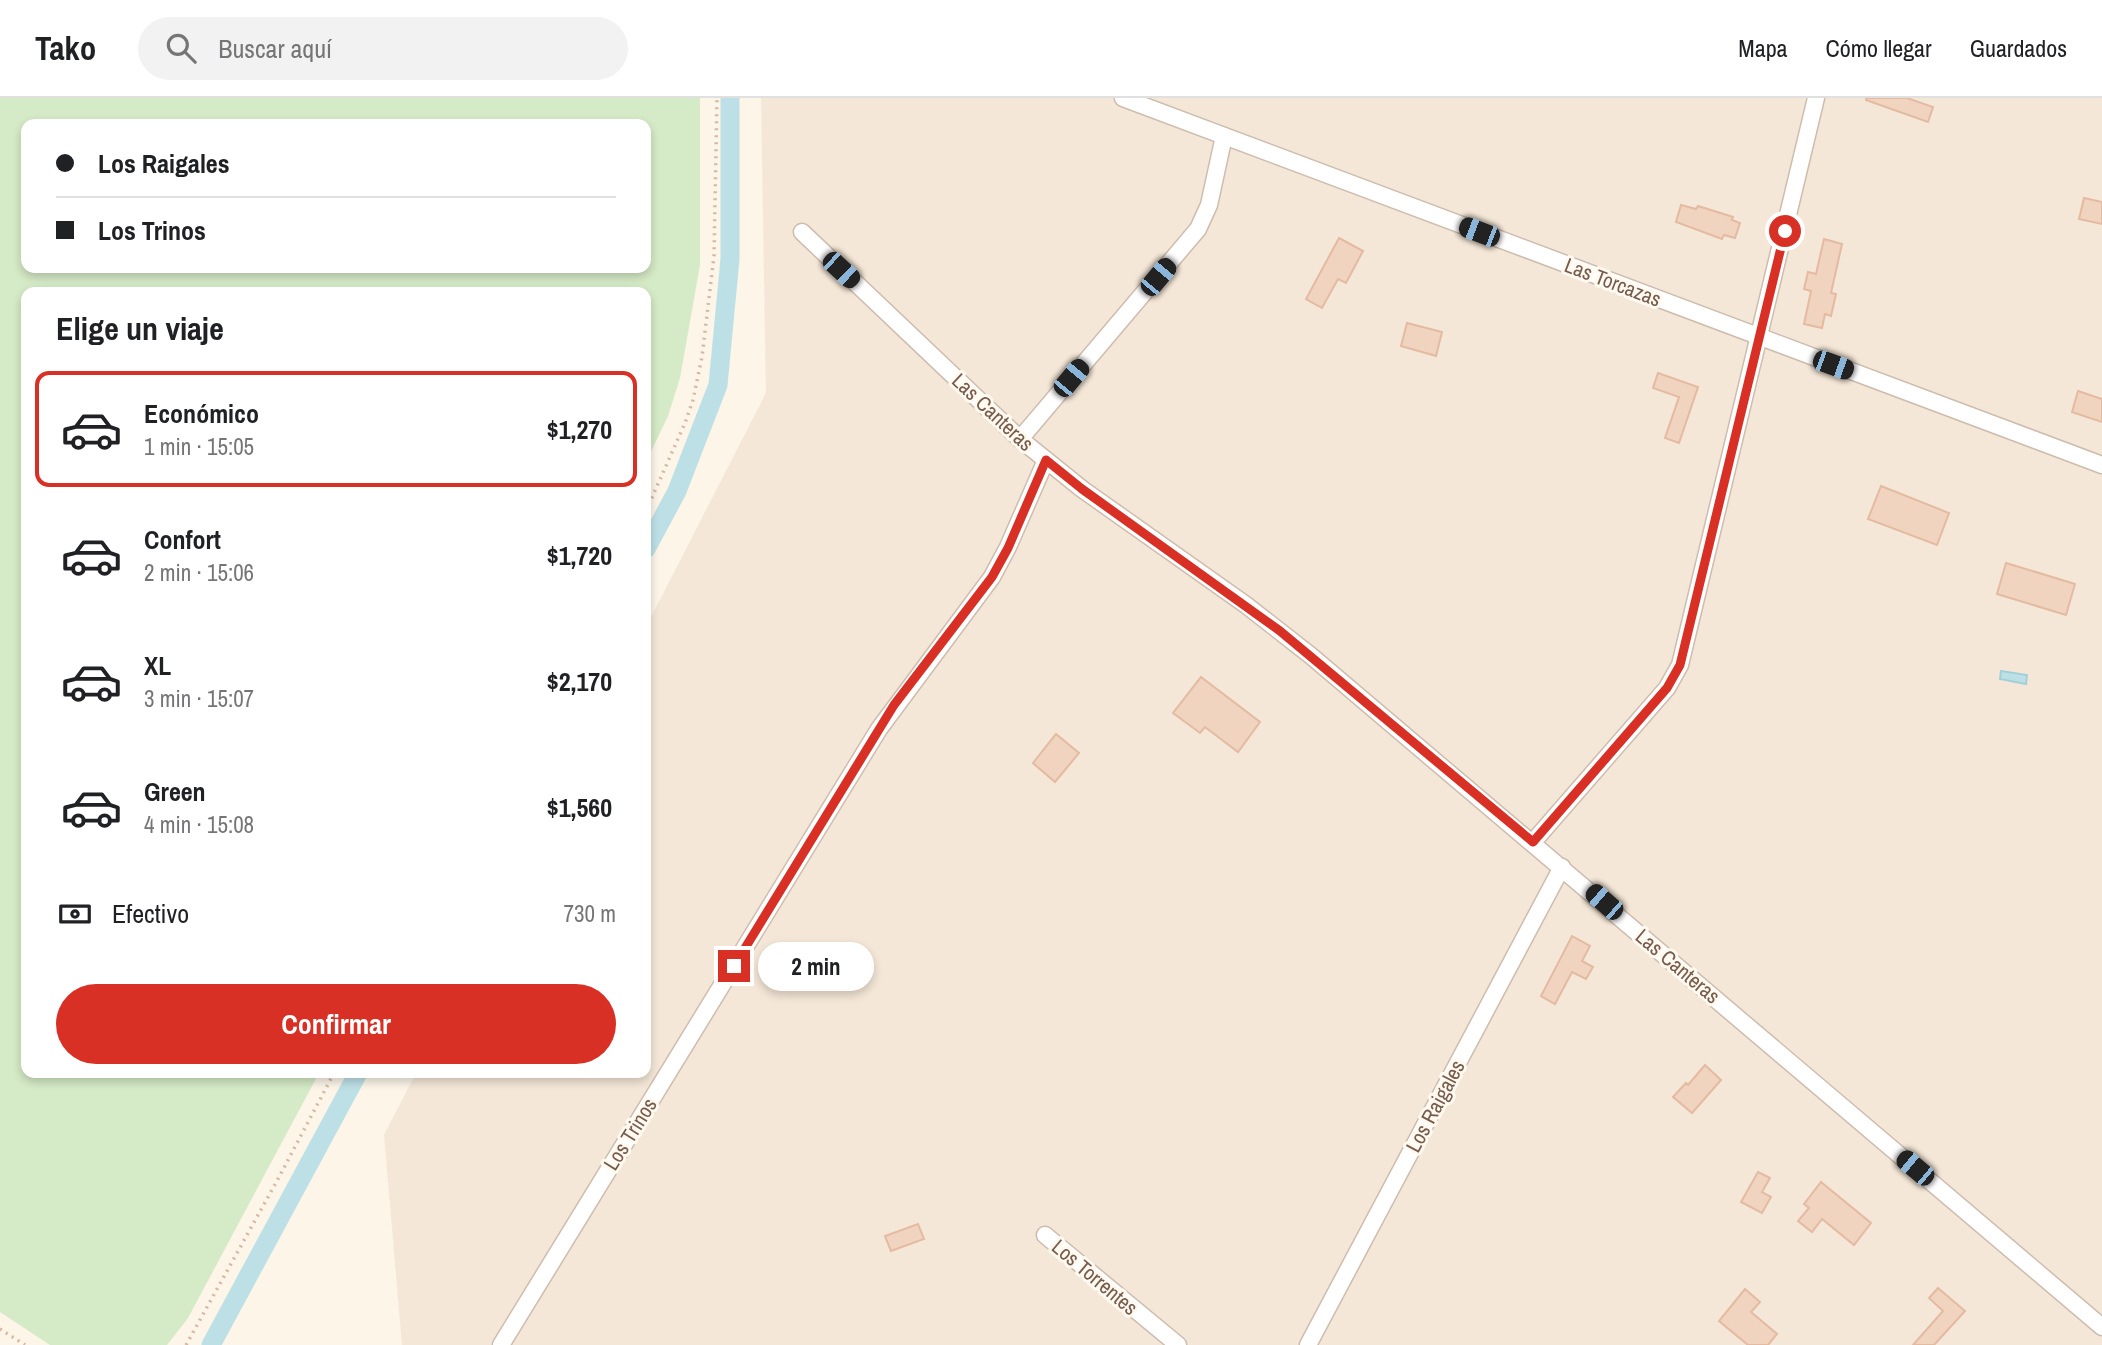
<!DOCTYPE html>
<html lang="es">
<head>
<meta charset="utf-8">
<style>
	body { margin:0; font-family:"Archivo Narrow",sans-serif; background:#f2f2f2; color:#202124; height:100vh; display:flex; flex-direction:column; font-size:26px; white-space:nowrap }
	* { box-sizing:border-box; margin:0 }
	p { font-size:23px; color:#757577 }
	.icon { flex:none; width:38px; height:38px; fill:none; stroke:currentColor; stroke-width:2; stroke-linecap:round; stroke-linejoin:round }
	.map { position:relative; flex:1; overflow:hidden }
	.details { position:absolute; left:21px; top:189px; width:630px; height:791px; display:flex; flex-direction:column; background:#fff; border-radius:14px; box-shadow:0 4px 10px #0003 }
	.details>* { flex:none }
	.banner { position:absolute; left:21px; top:21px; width:630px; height:154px; border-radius:14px; box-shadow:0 4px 10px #0003; display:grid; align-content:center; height:154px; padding:0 35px; background:#fff }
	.end { position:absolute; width:32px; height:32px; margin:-16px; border:9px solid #d93025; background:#fff; box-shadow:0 0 0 4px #fff }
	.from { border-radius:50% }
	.bubble { position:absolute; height:49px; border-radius:24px; background:#fff; box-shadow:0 4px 10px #0003; font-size:23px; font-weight:800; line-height:49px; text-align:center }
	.car { position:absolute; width:21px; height:42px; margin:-21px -10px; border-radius:9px; box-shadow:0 0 5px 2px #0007; background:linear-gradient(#222 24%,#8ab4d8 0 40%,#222 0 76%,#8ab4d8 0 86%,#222 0) }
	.banner b { display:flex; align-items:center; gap:24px; height:66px; font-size:26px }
	.banner b+b { border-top:2px solid #e0e0e0 }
	.banner i { width:18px; height:18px; background:#202124 }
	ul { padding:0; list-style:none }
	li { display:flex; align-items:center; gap:21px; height:116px; margin:0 14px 10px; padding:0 21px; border:4px solid transparent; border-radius:14px }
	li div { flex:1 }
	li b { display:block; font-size:26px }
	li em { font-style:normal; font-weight:800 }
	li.current { border-color:#d93025 }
	li>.icon { width:63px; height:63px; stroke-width:1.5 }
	h2 { padding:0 35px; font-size:32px; line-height:84px }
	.pay { display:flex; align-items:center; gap:18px; height:77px; padding:0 35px; font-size:26px }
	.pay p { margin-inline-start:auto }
	.button { display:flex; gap:14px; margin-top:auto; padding:14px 35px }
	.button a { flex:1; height:80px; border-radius:42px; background:#d93025; color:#fff; font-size:28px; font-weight:800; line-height:80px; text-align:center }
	header { display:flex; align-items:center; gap:42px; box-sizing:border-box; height:98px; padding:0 35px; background:#fff; border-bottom:2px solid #e0e0e0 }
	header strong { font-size:33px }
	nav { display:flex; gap:38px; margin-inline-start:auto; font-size:24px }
	.search { width:490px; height:63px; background:#f2f2f2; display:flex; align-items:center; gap:18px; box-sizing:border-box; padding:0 24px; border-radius:38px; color:#757577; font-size:26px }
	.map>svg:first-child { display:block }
	.residential { fill:#f4e7d7 }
	.green { fill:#d5eac6; fill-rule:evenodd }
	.water { fill:#bde0e6; stroke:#a3d0d8; stroke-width:2 }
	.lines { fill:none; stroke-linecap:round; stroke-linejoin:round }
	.canal { stroke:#bde0e6; stroke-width:19 }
	.building { fill:#f1d4c0; stroke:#e4baa1; stroke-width:2 }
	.minor-casing { stroke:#cebdae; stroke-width:19 }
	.path { stroke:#d7b7a3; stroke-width:3.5; stroke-dasharray:2 5; stroke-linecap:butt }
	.minor { stroke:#fff; stroke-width:16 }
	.route { stroke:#d93025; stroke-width:9 }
	.labels { text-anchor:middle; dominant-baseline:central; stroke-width:6; stroke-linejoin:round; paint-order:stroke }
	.street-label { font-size:21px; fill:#775b4c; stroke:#fff9ef }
</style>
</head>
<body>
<header>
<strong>Tako</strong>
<div class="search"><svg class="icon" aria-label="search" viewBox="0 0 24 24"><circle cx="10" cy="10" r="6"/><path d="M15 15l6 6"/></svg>Buscar aquí</div>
<nav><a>Mapa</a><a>Cómo llegar</a><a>Guardados</a></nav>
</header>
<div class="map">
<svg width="2102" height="1247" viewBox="0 0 2102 1247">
	<rect width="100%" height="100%" fill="#fcf5e8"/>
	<path class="residential" d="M761,0H2102V1247H402L384,1037L416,975H646V529L766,295Z"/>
	<path class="green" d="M0,0H700V167L680,280L668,318L646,364V194H26V975H319L188,1220L167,1247H50L0,1214ZM646,26V170H26V26Z"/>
	<path class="water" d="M2001,573L2027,577L2026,586L2000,581Z"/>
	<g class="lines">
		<g class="canal">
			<path d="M646,451L677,393L718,287L730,161V0"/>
			<path d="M211,1247L358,975"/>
		</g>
	</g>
	<g class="building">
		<path d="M1866,0H1907L1933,9L1928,24L1866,2Z"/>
		<path d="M2084,100L2102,104V126L2079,121Z"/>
		<path d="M1681,107L1696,111L1698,108L1733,119L1732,122L1740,125L1735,140L1724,137L1722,141L1676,124Z"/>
		<path d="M1339,140L1363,153L1346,185L1338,181L1322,210L1306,201Z"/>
		<path d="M1824,141L1842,146L1831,195L1836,196L1831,218L1825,216L1822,230L1804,226L1811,193L1804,191L1808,174L1816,176Z"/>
		<path d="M1407,225L1442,234L1436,258L1401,248Z"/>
		<path d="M1658,275L1698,289L1679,345L1665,340L1679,299L1653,290Z"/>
		<path d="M2078,293L2102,301V324L2072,314Z"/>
		<path d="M1881,388L1949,415L1937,447L1868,421Z"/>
		<path d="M2006,465L2075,486L2066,517L1997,496Z"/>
		<path d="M1201,579L1260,624L1238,654L1205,629L1200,635L1173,615Z"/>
		<path d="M1056,636L1079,655L1055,684L1033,665Z"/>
		<path d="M1572,838L1590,848L1582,863L1593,869L1586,881L1572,874L1555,906L1541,898Z"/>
		<path d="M1705,967L1721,982L1692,1015L1673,999L1686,985L1688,987Z"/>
		<path d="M1758,1074L1770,1080L1762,1094L1771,1099L1762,1115L1741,1104Z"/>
		<path d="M1821,1084L1871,1125L1854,1147L1822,1121L1812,1134L1798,1123L1809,1110L1804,1106Z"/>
		<path d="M918,1126L924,1141L891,1153L885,1138Z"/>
		<path d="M1938,1190L1965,1213L1934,1247H1913L1943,1213L1929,1200Z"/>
		<path d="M1745,1191L1760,1204L1751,1214L1777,1236L1768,1247H1748L1719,1223Z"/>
	</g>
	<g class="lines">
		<g class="minor-casing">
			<g id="minor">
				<path d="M1123,0L2102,367"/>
				<path d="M802,134L1020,341L1082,391L1246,507L1310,557L2102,1229"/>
				<path d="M1020,341L1198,131L1209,107L1224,38"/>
				<path d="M1533,744L1667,590L1680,567L1816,0"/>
				<path d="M1045,1137L1178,1247"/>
				<path d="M501,1247L879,631L992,479L1008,449L1046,362"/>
				<path d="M1308,1247L1562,769"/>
			</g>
		</g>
		<g class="path">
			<path d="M646,413L685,325L693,302L702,259L714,158L717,0"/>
			<path d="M0,1231L25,1247"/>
			<path d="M186,1247L278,1081L334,975"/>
		</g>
		<use href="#minor" class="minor"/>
	</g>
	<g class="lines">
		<path class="route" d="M734,868L894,607L992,479L1008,450L1046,362L1082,391L1280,533L1533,744L1667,590L1680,567L1785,133"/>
	</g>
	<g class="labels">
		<g class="street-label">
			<text transform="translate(1613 184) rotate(21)">Las Torcazas</text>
			<text transform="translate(993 314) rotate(43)">Las Canteras</text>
			<text transform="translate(1678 868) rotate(40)">Las Canteras</text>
			<text transform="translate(1435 1008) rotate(-62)">Los Raigales</text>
			<text transform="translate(630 1036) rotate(-58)">Los Trinos</text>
			<text transform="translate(1095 1179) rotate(40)">Los Torrentes</text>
		</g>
	</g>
</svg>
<i class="end from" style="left:1785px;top:133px"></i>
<i class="end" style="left:734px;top:868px"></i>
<div class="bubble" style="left:758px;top:844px;width:116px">2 min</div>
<i class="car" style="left:1479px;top:134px;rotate:291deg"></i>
<i class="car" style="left:841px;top:172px;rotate:133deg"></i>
<i class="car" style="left:1158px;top:179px;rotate:40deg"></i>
<i class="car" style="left:1833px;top:267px;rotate:110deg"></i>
<i class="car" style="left:1071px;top:280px;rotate:40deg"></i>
<i class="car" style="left:1604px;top:804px;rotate:311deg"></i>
<i class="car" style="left:1915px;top:1070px;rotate:310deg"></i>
<div class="banner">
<b><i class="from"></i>Los Raigales</b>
<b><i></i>Los Trinos</b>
</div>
<section class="details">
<h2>Elige un viaje</h2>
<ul>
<li class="current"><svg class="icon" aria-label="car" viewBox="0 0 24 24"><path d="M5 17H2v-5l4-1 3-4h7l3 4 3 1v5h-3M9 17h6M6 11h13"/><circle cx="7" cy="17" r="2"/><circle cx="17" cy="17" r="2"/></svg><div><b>Económico</b><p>1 min · 15:05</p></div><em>$1,270</em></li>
<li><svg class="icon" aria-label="car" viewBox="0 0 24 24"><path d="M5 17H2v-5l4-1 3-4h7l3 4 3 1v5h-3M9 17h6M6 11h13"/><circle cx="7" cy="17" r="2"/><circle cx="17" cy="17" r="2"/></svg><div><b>Confort</b><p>2 min · 15:06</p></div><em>$1,720</em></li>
<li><svg class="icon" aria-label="car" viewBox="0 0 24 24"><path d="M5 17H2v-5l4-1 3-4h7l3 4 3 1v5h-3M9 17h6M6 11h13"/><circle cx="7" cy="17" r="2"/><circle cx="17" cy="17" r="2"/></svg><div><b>XL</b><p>3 min · 15:07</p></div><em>$2,170</em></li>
<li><svg class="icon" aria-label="car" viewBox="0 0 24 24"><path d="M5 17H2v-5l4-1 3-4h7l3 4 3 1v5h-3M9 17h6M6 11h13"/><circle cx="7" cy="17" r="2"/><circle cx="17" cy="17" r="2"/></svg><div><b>Green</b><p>4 min · 15:08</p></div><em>$1,560</em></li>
</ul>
<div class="pay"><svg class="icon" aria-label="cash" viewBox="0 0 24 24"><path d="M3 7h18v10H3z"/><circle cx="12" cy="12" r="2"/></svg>Efectivo<p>730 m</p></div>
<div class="button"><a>Confirmar</a></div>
</section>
</div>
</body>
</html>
